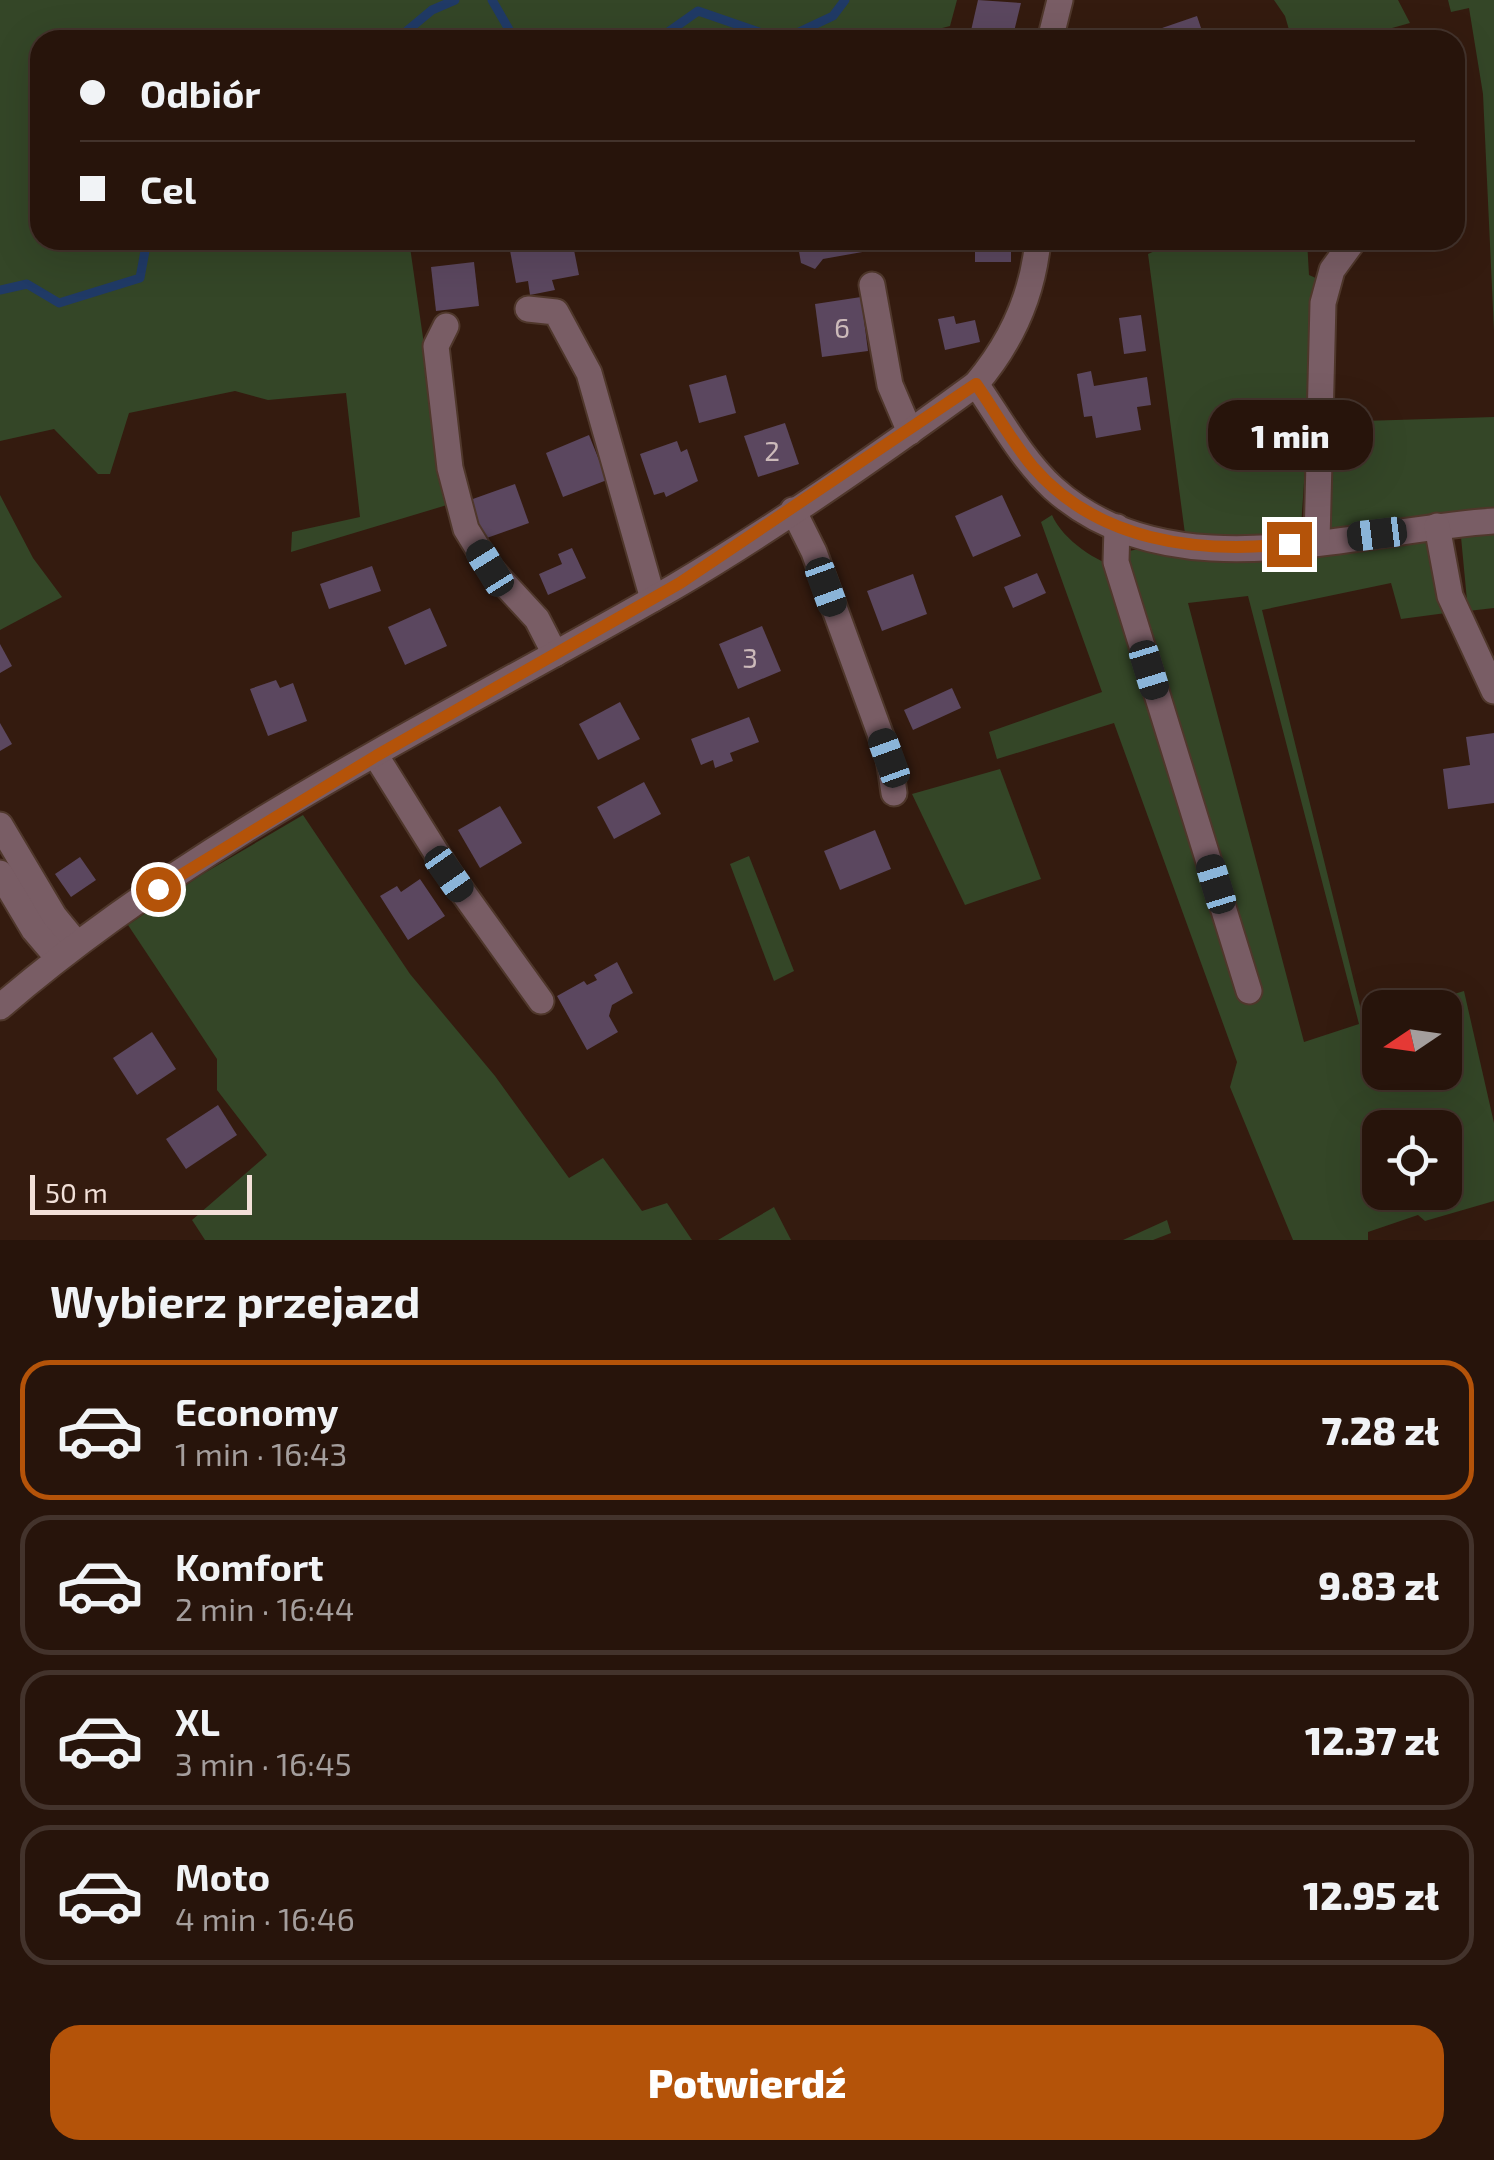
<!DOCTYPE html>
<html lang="pl">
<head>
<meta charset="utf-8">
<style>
	body { margin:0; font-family:"Exo 2",sans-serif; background:#2f1d14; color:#f1f3f6; height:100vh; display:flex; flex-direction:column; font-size:38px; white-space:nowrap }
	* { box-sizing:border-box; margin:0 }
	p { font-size:32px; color:#a49e9d }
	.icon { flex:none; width:55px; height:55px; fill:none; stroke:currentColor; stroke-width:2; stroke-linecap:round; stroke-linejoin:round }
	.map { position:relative; height:1240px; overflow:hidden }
	.panel { display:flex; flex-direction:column; background:#27140b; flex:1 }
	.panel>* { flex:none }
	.guide { position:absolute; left:30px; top:30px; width:1435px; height:220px; border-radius:30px; box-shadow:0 10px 40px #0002,0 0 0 2px #43332c; display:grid; align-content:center; height:220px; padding:0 50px; background:#27140b }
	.needle { width:65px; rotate:257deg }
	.controls { position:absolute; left:1362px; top:990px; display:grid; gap:20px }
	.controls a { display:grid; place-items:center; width:100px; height:100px; border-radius:20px; background:#27140b; box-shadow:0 10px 40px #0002,0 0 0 2px #43332c; font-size:50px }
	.scale { position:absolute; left:30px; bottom:25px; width:222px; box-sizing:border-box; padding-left:10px; border:5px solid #f2e0d8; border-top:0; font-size:28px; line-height:35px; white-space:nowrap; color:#f2e0d8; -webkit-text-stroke:8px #341b0f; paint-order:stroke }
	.end { position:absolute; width:45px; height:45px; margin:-22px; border:12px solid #b45309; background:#fff; box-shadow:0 0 0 5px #fff }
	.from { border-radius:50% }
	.bubble { position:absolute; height:70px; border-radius:30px; background:#27140b; box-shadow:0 10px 40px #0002,0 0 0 2px #43332c; font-size:32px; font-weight:800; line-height:70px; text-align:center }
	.car { position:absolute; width:30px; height:60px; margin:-30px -15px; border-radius:12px; box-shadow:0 0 8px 2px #0007; background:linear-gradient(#222 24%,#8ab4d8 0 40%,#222 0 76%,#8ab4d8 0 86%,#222 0) }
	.guide b { display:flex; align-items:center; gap:35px; height:95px; font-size:38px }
	.guide b+b { border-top:2px solid #43332c }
	.guide i { width:25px; height:25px; background:#f1f3f6 }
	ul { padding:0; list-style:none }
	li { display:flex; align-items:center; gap:30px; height:140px; margin:0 20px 15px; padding:0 30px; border:5px solid #43332c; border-radius:30px }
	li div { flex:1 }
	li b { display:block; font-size:38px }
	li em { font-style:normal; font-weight:800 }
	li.current { border-color:#b45309 }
	li>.icon { width:90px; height:90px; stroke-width:1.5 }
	h2 { padding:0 50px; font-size:45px; line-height:120px }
	.primary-button { display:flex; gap:20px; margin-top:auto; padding:20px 50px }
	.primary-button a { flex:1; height:115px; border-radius:30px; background:#b45309; color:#fff; font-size:40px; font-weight:800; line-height:115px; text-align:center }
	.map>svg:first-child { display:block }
	.green { fill:#344627; fill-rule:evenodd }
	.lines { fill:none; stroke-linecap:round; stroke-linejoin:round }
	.stream { stroke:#203a66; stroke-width:9 }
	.building { fill:#5b475f }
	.minor-casing { stroke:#4f372b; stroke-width:29 }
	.minor { stroke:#795d65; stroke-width:25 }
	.route { stroke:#b45309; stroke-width:12 }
	.labels { text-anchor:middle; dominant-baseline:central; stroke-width:9; stroke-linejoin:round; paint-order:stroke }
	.number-label { font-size:28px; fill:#ccbaba }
</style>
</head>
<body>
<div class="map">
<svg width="1494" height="1240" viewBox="0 0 1494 1240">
	<rect width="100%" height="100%" fill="#341b0f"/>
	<g class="green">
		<path d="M0,0H957L950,26L896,40H40V240H409L447,505L291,552L292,532L360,517L346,393L268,400L235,391L129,413L110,474H98L54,429L0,441Z"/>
		<path d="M1274,0H1398L1410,23L1349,40H1292L1285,16Z"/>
		<path d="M1448,0H1494V331L1483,94L1469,8L1451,12Z"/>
		<path d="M1179,240H1307L1309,275L1318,279L1301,527C1279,546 1214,538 1185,534L1148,254Z"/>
		<path d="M1494,417V507L1328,529L1329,422Z"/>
		<path d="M0,495L33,558L62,597L0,630Z"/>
		<path d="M1052,515C1063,540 1097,563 1122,568L1129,551L1139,549L1233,556L1429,541L1446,613L1401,619L1391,583L1262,610L1364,1022L1380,1018V1072H1445V1008L1412,1007L1464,991L1494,1123V1201L1425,1221L1418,1215L1368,1232V1240H1293L1230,1087L1237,1062L1114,723L997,759L989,732L1102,692L1041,522ZM1248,596L1359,1024L1304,1042L1188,603ZM1380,1128H1445V1192H1380Z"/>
		<path d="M1494,529V608L1468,611L1461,537Z"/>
		<path d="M1000,769L1041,879L965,905L912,794Z"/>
		<path d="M303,815L410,974L495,1076L569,1178L603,1158L642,1211L667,1203L692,1240H205L192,1220L267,1155L217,1090V1059L128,925L201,875Z"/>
		<path d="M749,856L794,971L774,981L730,864Z"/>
		<path d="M774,1207L791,1240H718Z"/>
		<path d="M1167,1220L1171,1233L1153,1240H1123Z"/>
	</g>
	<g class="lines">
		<g class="stream">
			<path d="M492,0L515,40"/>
			<path d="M396,40L432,10L455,0"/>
			<path d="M591,40L664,35L698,11L782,40L833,16L845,0"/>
			<path d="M0,290L27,284L59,303L140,278L147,240"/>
		</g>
	</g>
	<g class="building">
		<path d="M978,0L1021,3L1012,40L970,35Z"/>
		<path d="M1197,16L1205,40H1130V39Z"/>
		<path d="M538,240H572L579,275L552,280L555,290L530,295L528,281L516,283L509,245Z"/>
		<path d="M797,240H866L868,251L823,259L815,269L801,263Z"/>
		<path d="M967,240H1011V262H975V248H967Z"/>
		<path d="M474,262L479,306L436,311L431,267Z"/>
		<path d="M861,297L868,351L822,357L815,304Z"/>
		<path d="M1141,315L1146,351L1124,354L1119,318Z"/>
		<path d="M954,316L956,324L975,320L980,342L945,350L938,319Z"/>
		<path d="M1091,371L1094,386L1147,377L1151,405L1137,407L1141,430L1096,438L1092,416L1084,417L1077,374Z"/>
		<path d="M726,375L736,413L699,423L689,385Z"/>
		<path d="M785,423L799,464L758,477L744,436Z"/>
		<path d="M589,435L607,480L563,497L546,453Z"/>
		<path d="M677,441L681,452L687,449L698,481L666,497L664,492L654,495L640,454Z"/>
		<path d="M515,484L529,523L484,539L470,500Z"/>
		<path d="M1002,495L1021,536L973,557L955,516Z"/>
		<path d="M572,548L586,578L548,595L539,574L562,564L558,554Z"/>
		<path d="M372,566L381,591L329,609L320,584Z"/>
		<path d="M1037,573L1046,593L1013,608L1004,587Z"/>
		<path d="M913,574L927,614L882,631L867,591Z"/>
		<path d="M430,608L447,646L405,665L388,627Z"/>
		<path d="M762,626L781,671L738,689L719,644Z"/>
		<path d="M0,644L12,666L0,673Z"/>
		<path d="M276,680L280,688L293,683L307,721L268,736L250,689Z"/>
		<path d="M952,688L961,708L913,730L904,710Z"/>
		<path d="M620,702L640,739L598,760L579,724Z"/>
		<path d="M749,717L759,742L730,753L733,761L715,768L713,760L701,765L691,739Z"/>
		<path d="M0,723L12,744L0,751Z"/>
		<path d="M1494,733V803L1448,809L1443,769L1470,765L1466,737Z"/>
		<path d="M644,782L661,814L614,839L597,807Z"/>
		<path d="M500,806L522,843L480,868L458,830Z"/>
		<path d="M875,830L891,869L840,890L824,851Z"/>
		<path d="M80,857L96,880L71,897L55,874Z"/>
		<path d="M420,879L445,916L408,940L380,896L397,886L401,892Z"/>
		<path d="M617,962L633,993L612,1005L609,1016L618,1032L587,1050L557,996L584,981L587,985L597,980L594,975Z"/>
		<path d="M152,1032L176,1069L137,1095L113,1058Z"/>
		<path d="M218,1105L237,1135L186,1169L166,1139Z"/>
	</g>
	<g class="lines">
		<g class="minor-casing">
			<g id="minor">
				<path d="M1050,40L1060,0"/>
				<path d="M872,285L890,385L910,432"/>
				<path d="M528,309L556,312L589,373L653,599"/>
				<path d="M446,326L436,346L450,468L466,529L490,568L537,619L555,654"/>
				<path d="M976,384C1000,419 1022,459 1053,488C1171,595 1355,530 1494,521"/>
				<path d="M793,510L814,552L889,758L894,793"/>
				<path d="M1437,526L1450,596L1494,691"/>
				<path d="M1117,527L1116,562L1249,991"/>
				<path d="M1317,541L1323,303L1332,270L1354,240"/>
				<path d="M376,756L449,873L541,1001"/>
				<path d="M0,825L54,916L77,944"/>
				<path d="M0,873L34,930L57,957"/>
				<path d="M0,1007C200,834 447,718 674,587C778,526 879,455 976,384C1011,343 1033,294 1038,240"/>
			</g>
		</g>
		<use href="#minor" class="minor"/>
	</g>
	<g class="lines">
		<path class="route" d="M158,889L376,756L680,583L976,384C995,411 1012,442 1033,467C1097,541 1197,554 1289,544"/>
	</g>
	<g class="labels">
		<g class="number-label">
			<text x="842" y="327">6</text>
			<text x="772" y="450">2</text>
			<text x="750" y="657">3</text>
		</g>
	</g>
</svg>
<div class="controls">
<a><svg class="needle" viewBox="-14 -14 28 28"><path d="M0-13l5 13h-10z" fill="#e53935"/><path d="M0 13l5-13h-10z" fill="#a49e9d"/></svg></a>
<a><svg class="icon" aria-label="locate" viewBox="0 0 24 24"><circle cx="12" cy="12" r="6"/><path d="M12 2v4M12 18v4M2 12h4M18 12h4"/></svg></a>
</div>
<div class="scale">50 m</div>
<i class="end from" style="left:158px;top:889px"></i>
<i class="end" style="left:1289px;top:544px"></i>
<div class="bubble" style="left:1208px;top:400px;width:165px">1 min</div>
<i class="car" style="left:1377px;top:534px;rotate:263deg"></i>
<i class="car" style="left:490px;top:568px;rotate:328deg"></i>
<i class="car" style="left:826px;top:587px;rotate:160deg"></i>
<i class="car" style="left:1149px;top:670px;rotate:163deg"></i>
<i class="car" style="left:889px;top:758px;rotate:340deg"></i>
<i class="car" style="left:449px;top:874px;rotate:145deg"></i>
<i class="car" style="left:1216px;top:884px;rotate:343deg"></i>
<div class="guide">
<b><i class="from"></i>Odbiór</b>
<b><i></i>Cel</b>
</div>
</div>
<section class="panel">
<h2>Wybierz przejazd</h2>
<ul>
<li class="current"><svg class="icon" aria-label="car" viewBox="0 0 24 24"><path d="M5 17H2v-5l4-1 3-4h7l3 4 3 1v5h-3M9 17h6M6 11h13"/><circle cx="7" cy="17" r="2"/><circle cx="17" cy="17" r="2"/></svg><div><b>Economy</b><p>1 min · 16:43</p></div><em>7.28 zł</em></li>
<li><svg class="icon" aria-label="car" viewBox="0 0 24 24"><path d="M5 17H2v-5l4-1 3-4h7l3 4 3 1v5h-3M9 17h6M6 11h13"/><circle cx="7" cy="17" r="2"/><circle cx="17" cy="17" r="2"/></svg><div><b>Komfort</b><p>2 min · 16:44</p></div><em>9.83 zł</em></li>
<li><svg class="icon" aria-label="car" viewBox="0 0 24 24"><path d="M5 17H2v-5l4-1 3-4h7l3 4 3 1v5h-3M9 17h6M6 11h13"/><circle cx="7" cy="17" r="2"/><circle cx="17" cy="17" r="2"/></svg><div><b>XL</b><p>3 min · 16:45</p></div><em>12.37 zł</em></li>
<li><svg class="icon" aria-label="car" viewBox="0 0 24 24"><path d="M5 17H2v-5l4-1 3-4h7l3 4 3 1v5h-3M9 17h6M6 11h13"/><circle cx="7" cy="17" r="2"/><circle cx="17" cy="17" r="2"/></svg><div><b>Moto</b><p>4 min · 16:46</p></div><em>12.95 zł</em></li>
</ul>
<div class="primary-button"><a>Potwierdź</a></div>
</section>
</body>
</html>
